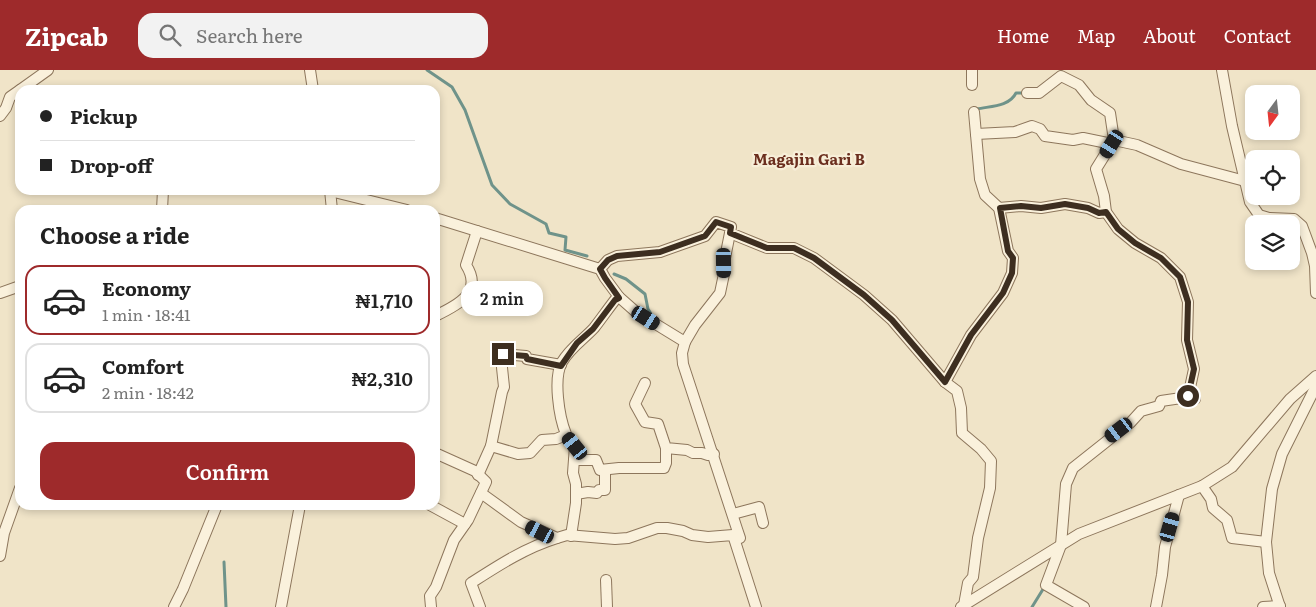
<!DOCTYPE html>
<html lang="en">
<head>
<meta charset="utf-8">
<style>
	body { margin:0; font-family:Literata,serif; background:#f2f2f2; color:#222; height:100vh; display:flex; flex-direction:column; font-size:19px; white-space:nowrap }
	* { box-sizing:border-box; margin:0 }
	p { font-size:16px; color:#767676 }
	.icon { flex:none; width:28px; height:28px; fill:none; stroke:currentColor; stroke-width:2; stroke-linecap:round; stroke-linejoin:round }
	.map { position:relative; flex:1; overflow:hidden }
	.panel { position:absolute; left:15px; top:135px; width:425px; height:305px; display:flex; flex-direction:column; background:#fff; border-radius:15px; box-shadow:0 2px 8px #0003 }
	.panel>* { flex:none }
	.guide { position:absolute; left:15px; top:15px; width:425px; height:110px; border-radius:15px; box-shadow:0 2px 8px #0003; display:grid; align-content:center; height:110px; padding:0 25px; background:#fff }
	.needle { width:32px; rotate:195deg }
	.controls { position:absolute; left:1245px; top:15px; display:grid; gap:10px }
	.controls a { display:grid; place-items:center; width:55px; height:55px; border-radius:10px; background:#fff; box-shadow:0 2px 8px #0003; font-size:25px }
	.end { position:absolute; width:22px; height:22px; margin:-11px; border:6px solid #3d2e20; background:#fff; box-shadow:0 0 0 2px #fff }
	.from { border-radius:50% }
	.bubble { position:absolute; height:35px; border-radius:15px; background:#fff; box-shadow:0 2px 8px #0003; font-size:16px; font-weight:600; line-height:35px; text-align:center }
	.car { position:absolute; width:15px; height:30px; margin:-15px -8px; border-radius:6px; box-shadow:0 0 4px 1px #0007; background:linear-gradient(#222 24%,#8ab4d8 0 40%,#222 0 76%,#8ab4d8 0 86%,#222 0) }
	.guide b { display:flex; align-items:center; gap:18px; height:48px; font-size:19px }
	.guide b+b { border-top:1px solid #e0e0e0 }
	.guide i { width:12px; height:12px; background:#222 }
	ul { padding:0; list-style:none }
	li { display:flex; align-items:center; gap:15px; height:70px; margin:0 10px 8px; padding:0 15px; border:2px solid #e0e0e0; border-radius:15px }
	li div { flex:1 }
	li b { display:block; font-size:19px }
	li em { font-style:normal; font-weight:600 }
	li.active { border-color:#9e2a2b }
	li>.icon { width:45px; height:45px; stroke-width:1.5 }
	h2 { padding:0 25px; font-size:22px; line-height:60px }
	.primary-button { display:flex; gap:10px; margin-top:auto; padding:10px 25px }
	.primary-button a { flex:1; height:58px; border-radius:15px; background:#9e2a2b; color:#fff; font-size:20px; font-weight:600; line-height:58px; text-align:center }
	header { display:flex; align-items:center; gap:30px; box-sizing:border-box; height:70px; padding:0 25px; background:#9e2a2b; color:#fff }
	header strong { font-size:24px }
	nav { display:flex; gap:28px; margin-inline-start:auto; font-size:18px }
	.search { width:350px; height:45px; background:#f2f2f2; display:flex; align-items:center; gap:12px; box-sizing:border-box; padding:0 18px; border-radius:15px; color:#767676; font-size:19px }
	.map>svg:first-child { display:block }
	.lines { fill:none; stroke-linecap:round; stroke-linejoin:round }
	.stream { stroke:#6f938a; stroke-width:3 }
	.minor-casing { stroke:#8d765c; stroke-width:12 }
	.minor { stroke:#faf1dc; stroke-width:10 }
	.route { stroke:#3d2e20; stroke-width:6 }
	.labels { text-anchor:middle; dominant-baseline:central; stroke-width:4.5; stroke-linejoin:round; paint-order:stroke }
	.neighbourhood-label { font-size:15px; font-weight:bold; fill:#6b2e1e; stroke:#f7eed8 }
</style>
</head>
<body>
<header>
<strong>Zipcab</strong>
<div class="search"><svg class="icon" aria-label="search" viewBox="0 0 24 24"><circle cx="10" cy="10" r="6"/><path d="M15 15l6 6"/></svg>Search here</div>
<nav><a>Home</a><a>Map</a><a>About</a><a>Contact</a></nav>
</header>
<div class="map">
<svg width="1316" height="537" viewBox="0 0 1316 537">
	<rect width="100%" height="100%" fill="#f0e4c8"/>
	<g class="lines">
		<g class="stream">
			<path d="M427,0L452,17L465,40L492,115L510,134L546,154L549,163L566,167L565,180L587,186"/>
			<path d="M975,42L977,39C990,36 1009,37 1016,23H1024"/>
			<path d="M614,204L626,209L645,224L648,239L653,247"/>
			<path d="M224,492L226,537"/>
			<path d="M1032,537L1045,516"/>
		</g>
		<g class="minor-casing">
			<g id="minor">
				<path d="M310,0L313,20"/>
				<path d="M972,0V15"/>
				<path d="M1222,0L1232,56L1250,132L1259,145L1269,148L1294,149L1302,156L1312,183L1315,196L1316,223"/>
				<path d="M20,20L48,0"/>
				<path d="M1027,23H1039L1061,6L1079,15L1091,30L1110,43L1114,70L1137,75L1181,94L1245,111"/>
				<path d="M0,46L6,38L10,27L20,20"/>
				<path d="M976,64L1015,62L1032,56L1040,59L1045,66L1073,70L1083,68L1112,74"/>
				<path d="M1114,70L1096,99L1104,126L1106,142L1118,159L1135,173L1161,188L1180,207L1188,232L1187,270L1194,299L1188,327"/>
				<path d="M330,120L332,140"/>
				<path d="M330,121L407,140"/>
				<path d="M999,138L1021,136L1041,138L1065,134L1088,138L1099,143L1106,142"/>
				<path d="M162,140L163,120"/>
				<path d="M435,148L600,199"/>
				<path d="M0,223L20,216"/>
				<path d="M619,227L605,208L600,199L608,190L617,186L660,182L705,166L716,152L731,157L730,163L767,178H794L814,188L864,225L892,250L945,312L957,321L961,338L962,363L981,379L991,391L990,418L978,468L973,507L968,513L964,535"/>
				<path d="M435,246C456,236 484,223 466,195L477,161"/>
				<path d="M685,272L695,255L720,223L724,204V193L730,163"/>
				<path d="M945,312L971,265L1003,223L1012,203L1013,188L1008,181L999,138L985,125L980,109L974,42"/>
				<path d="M645,313L635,334L645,352L658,354L666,378L687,380L693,383H702L708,385L714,384"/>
				<path d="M491,376L518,384L530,383L542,370L556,369L566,365"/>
				<path d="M574,390H596L600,400L619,398H664L666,393V378"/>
				<path d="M478,405L491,376L502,322L504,317L501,288L503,284L526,286L527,289L561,295"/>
				<path d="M1202,416L1211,429L1213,438L1227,450L1232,468L1266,472"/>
				<path d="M481,423L521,452L557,468L567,465L615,469L628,468L657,458H667L683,461L692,465L708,467L733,465L756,537"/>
				<path d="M576,424L588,422L597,423L599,420H605V400"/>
				<path d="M430,435L465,454"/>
				<path d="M733,444L759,437L763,453"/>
				<path d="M571,466L576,433V414L573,403L575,376C572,372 567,368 566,364C559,347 553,308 562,292C570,278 584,269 594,258C601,249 608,239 615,230L619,227L636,242L685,272L682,283L683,294L737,459L740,468L736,469"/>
				<path d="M0,486L4,463L20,418"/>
				<path d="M606,510L607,537"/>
				<path d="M174,537L183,519L217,435"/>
				<path d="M281,537L300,435"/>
				<path d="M431,537L430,526L436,517L454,470L468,450L486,412L475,401L435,383"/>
				<path d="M480,537L471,513C499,495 525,478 557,468"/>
				<path d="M961,537L1079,464L1202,416L1232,397L1290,329L1316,306"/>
				<path d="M1084,537L1046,515L1061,475L1066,414L1073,398L1131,352L1141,341L1159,336L1161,331L1188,327L1195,329"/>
				<path d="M1156,537L1162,505L1165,477L1179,425"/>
				<path d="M1263,537L1280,536"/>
				<path d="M1280,537L1269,503L1266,472L1272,419L1282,384L1316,316"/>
			</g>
		</g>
		<use href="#minor" class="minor"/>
	</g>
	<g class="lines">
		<path class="route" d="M503,284L526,286L527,289L561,296L577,273L593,259L615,230L619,228L605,208L600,199L608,190L617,186L660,182L705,166L716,152L731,157L730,163L767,178H794L814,188L864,225L892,250L945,312L971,265L1003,223L1012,203L1013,188L1008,181L1000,138L1021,136L1041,138L1065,134L1088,138L1099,143L1106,142L1118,159L1135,173L1161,188L1180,207L1188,232L1187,270L1194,299L1188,326"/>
	</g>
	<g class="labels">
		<g class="neighbourhood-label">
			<text x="809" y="88">Magajin Gari B</text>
		</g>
	</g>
</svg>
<div class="controls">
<a><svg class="needle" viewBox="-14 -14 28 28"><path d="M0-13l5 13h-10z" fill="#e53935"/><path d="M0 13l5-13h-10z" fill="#767676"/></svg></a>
<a><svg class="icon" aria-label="locate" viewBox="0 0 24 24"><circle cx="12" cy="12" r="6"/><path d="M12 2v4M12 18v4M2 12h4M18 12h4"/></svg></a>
<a><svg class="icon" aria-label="layers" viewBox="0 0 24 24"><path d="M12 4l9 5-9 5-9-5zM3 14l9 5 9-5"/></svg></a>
</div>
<i class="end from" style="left:1188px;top:326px"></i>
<i class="end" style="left:503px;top:284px"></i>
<div class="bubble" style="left:461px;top:211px;width:82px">2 min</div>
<i class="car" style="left:1112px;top:74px;rotate:212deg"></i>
<i class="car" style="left:724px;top:193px;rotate:179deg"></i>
<i class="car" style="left:646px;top:248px;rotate:122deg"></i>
<i class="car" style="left:1119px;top:360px;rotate:233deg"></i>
<i class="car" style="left:575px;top:376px;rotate:321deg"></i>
<i class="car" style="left:1170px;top:457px;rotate:16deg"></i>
<i class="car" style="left:540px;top:462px;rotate:297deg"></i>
<div class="guide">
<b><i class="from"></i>Pickup</b>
<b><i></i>Drop-off</b>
</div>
<section class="panel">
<h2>Choose a ride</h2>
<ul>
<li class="active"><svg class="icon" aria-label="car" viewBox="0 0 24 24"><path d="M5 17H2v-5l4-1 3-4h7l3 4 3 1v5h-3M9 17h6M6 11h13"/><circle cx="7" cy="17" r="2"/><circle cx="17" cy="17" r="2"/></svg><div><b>Economy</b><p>1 min · 18:41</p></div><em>₦1,710</em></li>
<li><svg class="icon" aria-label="car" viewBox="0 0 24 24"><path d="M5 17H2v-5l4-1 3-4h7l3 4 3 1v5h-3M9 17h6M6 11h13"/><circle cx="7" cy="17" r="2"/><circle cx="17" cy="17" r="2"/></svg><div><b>Comfort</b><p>2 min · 18:42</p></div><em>₦2,310</em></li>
</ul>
<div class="primary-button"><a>Confirm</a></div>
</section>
</div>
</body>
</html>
